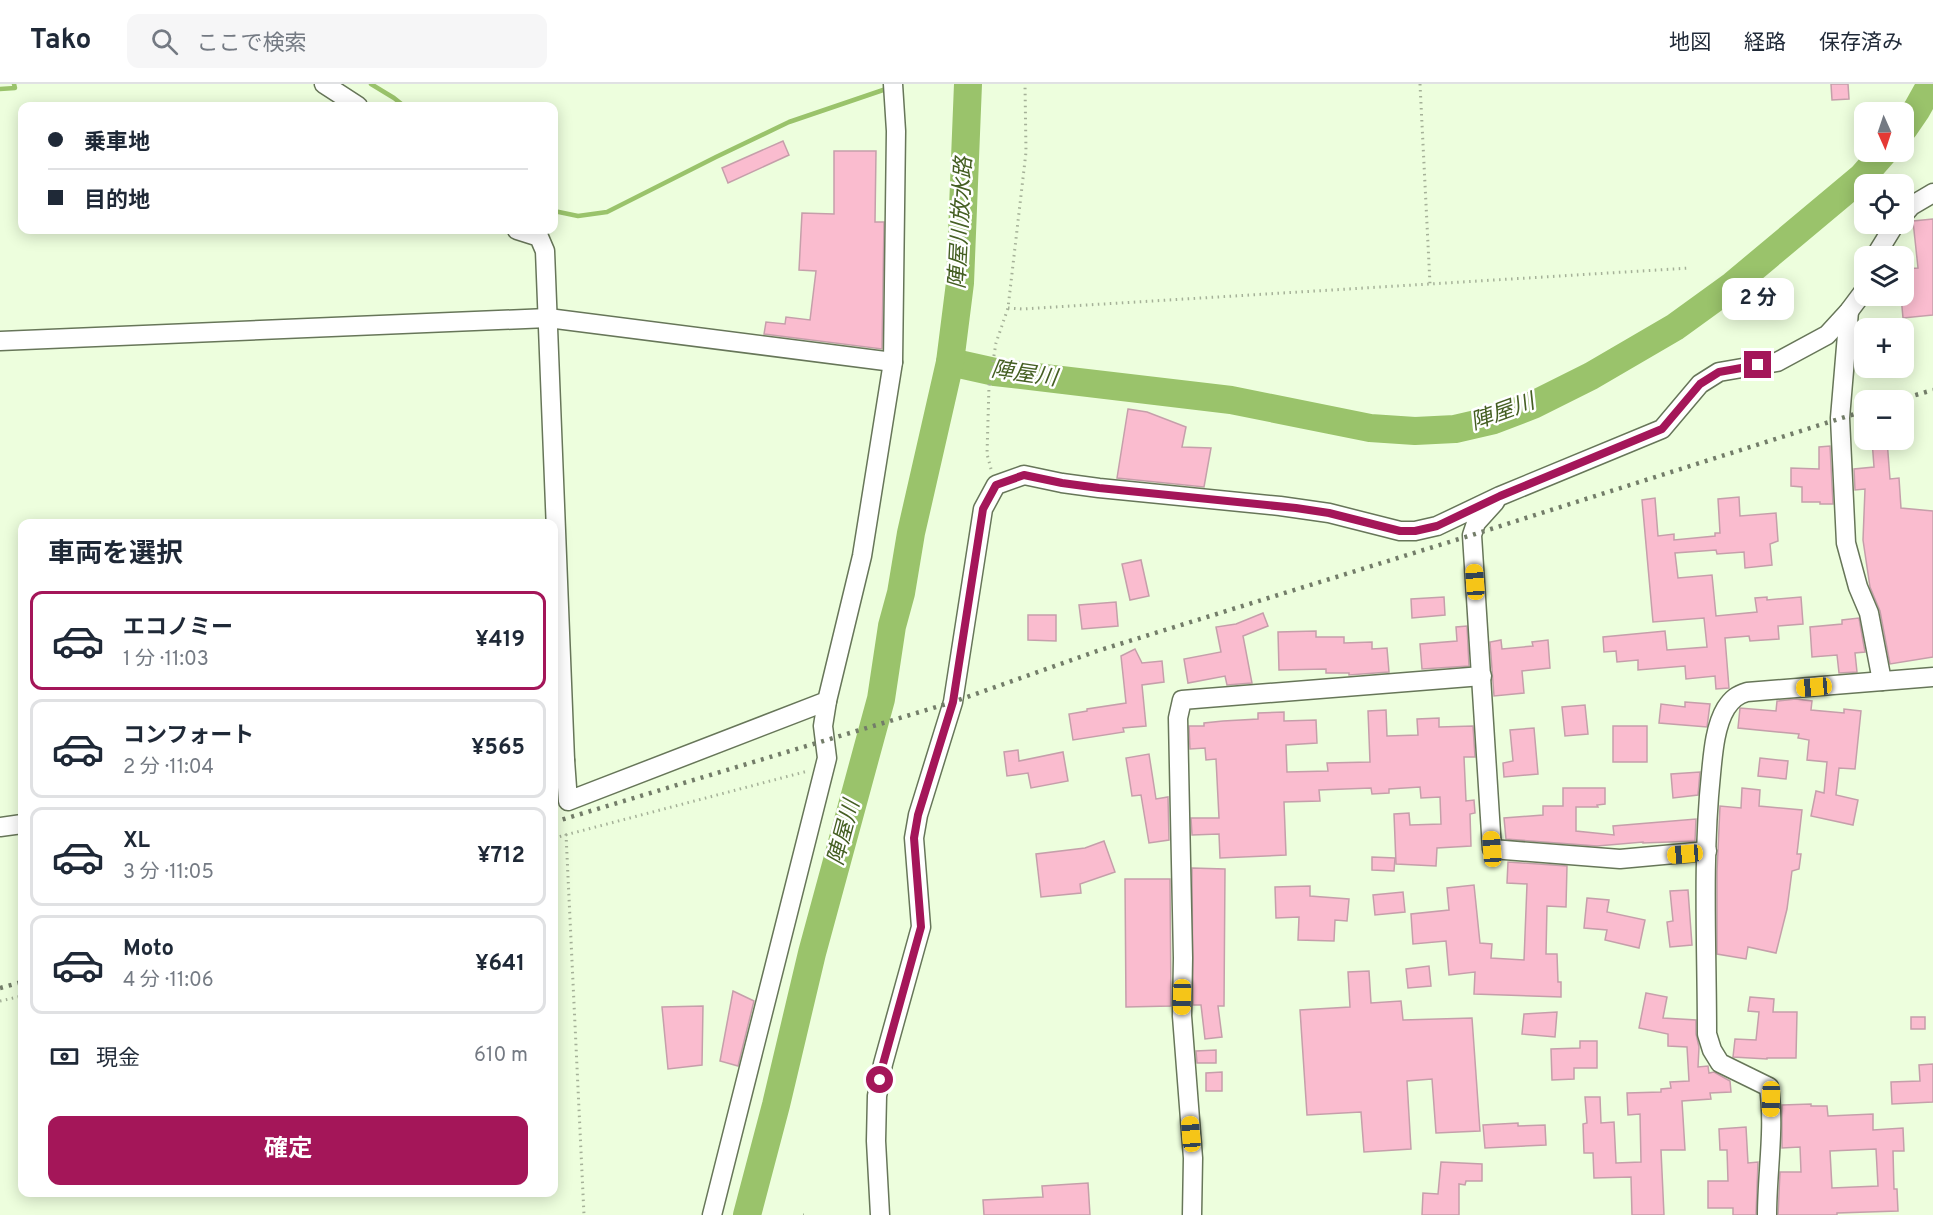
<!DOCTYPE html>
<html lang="ja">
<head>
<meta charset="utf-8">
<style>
	body { margin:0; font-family:Overpass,"Noto Sans JP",sans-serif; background:#f6f6f7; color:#1f2937; height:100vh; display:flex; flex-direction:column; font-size:22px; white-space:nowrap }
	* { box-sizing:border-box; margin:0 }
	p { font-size:20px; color:#747a83 }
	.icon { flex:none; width:33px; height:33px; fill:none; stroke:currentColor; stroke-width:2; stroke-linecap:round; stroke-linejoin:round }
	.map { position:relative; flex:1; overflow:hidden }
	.drawer { position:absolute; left:18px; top:435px; width:540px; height:678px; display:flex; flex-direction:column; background:#fff; border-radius:12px; box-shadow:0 3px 15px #0003 }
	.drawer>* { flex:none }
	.top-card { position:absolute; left:18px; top:18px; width:540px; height:132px; border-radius:12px; box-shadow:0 3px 15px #0003; display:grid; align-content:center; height:132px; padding:0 30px; background:#fff }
	.needle { width:39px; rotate:177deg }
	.fabs { position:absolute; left:1854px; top:18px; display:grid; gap:12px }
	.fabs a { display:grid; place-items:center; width:60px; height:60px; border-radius:12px; background:#fff; box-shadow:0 3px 15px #0003; font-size:30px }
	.end { position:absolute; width:27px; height:27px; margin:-14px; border:8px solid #a41659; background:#fff; box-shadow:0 0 0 3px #fff }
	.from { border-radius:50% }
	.bubble { position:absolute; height:42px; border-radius:12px; background:#fff; box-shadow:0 3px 15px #0003; font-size:20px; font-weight:700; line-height:42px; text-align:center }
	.car { position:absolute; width:18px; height:36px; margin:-18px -9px; border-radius:8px; box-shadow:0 0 4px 2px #0007; background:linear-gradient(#f5c518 24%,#345 0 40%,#f5c518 0 76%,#345 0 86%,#f5c518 0) }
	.top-card b { display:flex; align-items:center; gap:21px; height:57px; font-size:22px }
	.top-card b+b { border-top:2px solid #e0e1e3 }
	.top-card i { width:15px; height:15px; background:#1f2937 }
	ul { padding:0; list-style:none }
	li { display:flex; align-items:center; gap:18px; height:99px; margin:0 12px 9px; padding:0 18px; border:3px solid #e0e1e3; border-radius:12px }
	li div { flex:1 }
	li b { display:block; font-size:22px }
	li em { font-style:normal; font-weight:700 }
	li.current { border-color:#a41659 }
	li>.icon { width:54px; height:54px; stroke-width:1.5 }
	h2 { padding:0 30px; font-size:27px; line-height:72px }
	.pay { display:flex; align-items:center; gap:15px; height:66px; padding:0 30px; font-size:22px }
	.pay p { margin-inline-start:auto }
	.primary-button { display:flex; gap:12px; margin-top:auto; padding:12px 30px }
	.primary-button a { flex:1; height:69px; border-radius:12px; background:#a41659; color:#fff; font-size:24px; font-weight:700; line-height:69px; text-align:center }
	header { display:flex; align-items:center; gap:36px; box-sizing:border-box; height:84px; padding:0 30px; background:#fff; border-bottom:2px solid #e0e1e3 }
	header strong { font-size:28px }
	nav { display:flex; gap:33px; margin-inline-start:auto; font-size:21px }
	.search { width:420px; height:54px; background:#f6f6f7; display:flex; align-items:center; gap:15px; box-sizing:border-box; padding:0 21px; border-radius:12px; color:#747a83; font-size:22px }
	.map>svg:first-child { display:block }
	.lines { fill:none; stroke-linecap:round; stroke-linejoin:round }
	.stream { stroke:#9ac36b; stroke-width:4.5 }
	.river { stroke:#9ac36b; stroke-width:28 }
	.building { fill:#fabccf; stroke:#c59faa; stroke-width:1.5; fill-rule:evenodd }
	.minor-casing { stroke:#677659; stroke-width:21 }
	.path { stroke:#a5b198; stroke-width:3; stroke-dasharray:1.5 4.5; stroke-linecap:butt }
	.minor { stroke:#fff; stroke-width:18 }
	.rail { stroke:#737d69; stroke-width:4.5; stroke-dasharray:3 6; stroke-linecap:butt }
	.route { stroke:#a41659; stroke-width:8 }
	.labels { text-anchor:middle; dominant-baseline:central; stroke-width:5; stroke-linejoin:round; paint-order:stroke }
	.water-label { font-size:22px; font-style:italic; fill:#455f23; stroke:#fff }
</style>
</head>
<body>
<header>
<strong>Tako</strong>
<div class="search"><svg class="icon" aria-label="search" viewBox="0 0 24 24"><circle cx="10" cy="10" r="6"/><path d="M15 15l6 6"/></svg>ここで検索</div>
<nav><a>地図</a><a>経路</a><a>保存済み</a></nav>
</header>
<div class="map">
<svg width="1933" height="1131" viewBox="0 0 1933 1131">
	<rect width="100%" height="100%" fill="#edfedd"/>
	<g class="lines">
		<g class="stream">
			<path d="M371,0L394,14L404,22"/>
			<path d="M0,5L15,4L14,0"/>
			<path d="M554,127L578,132L607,128L716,73L789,38L889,4"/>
		</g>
		<g class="river">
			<path d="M1904,44L1917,25L1931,0"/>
			<path d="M950,278L995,288L1231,316L1370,344L1415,347L1455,345L1494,336L1533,321L1591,292L1675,243L1733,201L1862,93L1884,68"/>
			<path d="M747,1131L776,1021L812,869L881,615L892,542L901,509L911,449L950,278L960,199L968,0"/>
		</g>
	</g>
	<g class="building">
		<path d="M1831,0H1848L1849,15L1832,16Z"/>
		<path d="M783,57L789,71L728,99L722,84Z"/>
		<path d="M834,67H876L875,138H884L882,265L764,250L766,238L785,240L786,233L810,236L816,187L799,186L802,129L834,130Z"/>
		<path d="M1933,135V231L1903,234L1901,212H1904V185L1918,184L1913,137Z"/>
		<path d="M1128,325L1147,328L1186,343L1182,363L1211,364L1204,403L1117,394Z"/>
		<path d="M1872,356H1887L1890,395L1899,394L1901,424L1933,427V573L1890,580L1880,527L1870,503L1863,456L1865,405L1855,406L1854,385L1874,383Z"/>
		<path d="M1830,362L1833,420H1820V418H1802V403L1791,402V384L1819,385V363Z"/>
		<path d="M1739,413L1740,432L1776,429L1778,457L1770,460L1772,481L1745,484L1744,468L1717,470L1716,466L1675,469L1678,494L1712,491L1716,532L1757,528L1755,514L1767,513V516L1801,513L1803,540L1778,542L1779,555L1750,557L1749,552L1725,554L1729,604L1716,605L1715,592L1686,595L1685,582L1638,586V576L1617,578L1616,567L1604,568L1603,553L1665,547L1667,566L1707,563L1704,534L1653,538L1642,416L1655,414L1658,452L1674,450V456L1715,452V449H1720L1718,415Z"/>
		<path d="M1141,476L1149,512L1130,516L1122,480Z"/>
		<path d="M1444,513L1445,531L1412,534L1411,515Z"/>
		<path d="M1116,518L1118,542L1082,545L1079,521Z"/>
		<path d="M1263,529L1268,542L1243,552L1252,599L1227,601L1225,592L1188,599L1184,575L1221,568L1216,543L1236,540Z"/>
		<path d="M1028,531H1056V557L1028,556Z"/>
		<path d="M1859,534L1865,568L1855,569L1857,588L1839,589L1837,571L1812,573L1810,543L1842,540V536Z"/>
		<path d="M1467,542L1469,582L1422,585L1420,560L1457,557L1456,543Z"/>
		<path d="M1316,547V553H1344V559L1372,558V565L1387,564L1389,588L1349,591V589H1326V585L1279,586L1278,548Z"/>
		<path d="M1501,556L1502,565L1533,562L1532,558L1548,556L1550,584L1522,587L1524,609L1494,612L1490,558Z"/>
		<path d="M1135,565L1142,579L1162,577L1164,598L1142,601L1146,642L1123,644L1124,648L1073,656L1069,630L1087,627V625L1126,619L1121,572Z"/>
		<path d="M1796,615L1812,617L1811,626L1844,629V625L1861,627L1855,685L1839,684L1836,711L1858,716L1853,741L1811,732L1816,707L1824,709L1827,678L1807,676L1809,656L1798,654L1799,650L1738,644L1740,624L1776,627L1777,617Z"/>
		<path d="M1685,618L1710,620L1707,643L1659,639L1661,620L1685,623Z"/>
		<path d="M1585,621L1588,650L1565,652L1562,623Z"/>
		<path d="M1386,626L1387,652L1418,651L1417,635L1439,634V643L1473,642L1475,673H1464L1466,717L1474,716L1475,729L1470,730L1471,762L1437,764L1436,782L1396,780L1394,730L1409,729L1410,741L1441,740L1440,713L1421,714L1420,703L1389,705V709L1372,710L1371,704L1319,706L1320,717L1284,718L1286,771L1220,774L1219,750L1192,751L1191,734H1219L1216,675L1206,676L1205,664L1190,665L1189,642H1204V639L1223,637L1258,635V629L1284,628V637L1316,636L1317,659L1286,661L1287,688L1328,687L1327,679L1370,678L1368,627Z"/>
		<rect x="1613" y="642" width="34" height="36"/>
		<path d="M1534,644L1538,690L1504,693L1503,679L1513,677L1510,646Z"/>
		<path d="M1018,666L1019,677L1063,668L1068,697L1031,704L1028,689L1007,692L1004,668Z"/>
		<path d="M1149,670L1156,715L1168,713L1169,756L1149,759L1141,711L1132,712L1126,674Z"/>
		<path d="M1760,674L1788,677L1786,695L1758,692Z"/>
		<path d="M1700,688L1698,711L1673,714L1671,690Z"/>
		<path d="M1563,704H1605V720L1597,721L1598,723H1576V747L1614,751L1613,742L1696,735L1695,757L1643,759V758L1597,762L1506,755L1504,734L1543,731V722H1563Z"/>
		<path d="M1742,704L1760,706L1759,722L1802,726L1797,770H1801L1799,785L1792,787L1787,825L1776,869L1748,863L1746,875L1717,870V788L1720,722L1741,724Z"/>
		<path d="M1104,757L1115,788L1080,800L1081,809L1041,813L1036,770L1085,764Z"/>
		<path d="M1372,773L1395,774L1394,787L1372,786Z"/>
		<path d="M1508,778L1567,782L1566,823L1547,822L1546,870H1557L1558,898H1561V913L1474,910L1475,888L1449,891L1446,857L1413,860L1411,830L1449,826L1447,804L1474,801L1480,859L1492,860L1491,874L1524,876L1527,800L1507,799Z"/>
		<path d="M1192,784L1225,785L1224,922H1218L1222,953L1205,955L1201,921H1193Z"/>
		<path d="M1125,795H1170L1171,922L1126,923Z"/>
		<path d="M1310,802V812L1349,815L1347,837L1335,836L1334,857L1298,856L1299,833L1276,834L1275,803Z"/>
		<path d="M1688,806L1692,861L1670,863L1667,838L1673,837L1670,807Z"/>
		<path d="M1403,808L1405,828L1375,831L1373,811Z"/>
		<path d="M1587,814L1609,816L1607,828L1645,836L1639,864L1605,856L1607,846L1584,844Z"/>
		<path d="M1429,882L1431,902L1408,904L1406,885Z"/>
		<path d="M1369,887L1371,919L1401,917L1403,936L1472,934L1480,1047L1436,1049L1432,995L1407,997L1411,1065L1364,1068L1361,1028L1307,1031L1300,926L1350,923L1348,888Z"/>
		<path d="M733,907L754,917L738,982L720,977Z"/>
		<path d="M1646,909L1667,913L1663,934L1696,936V950L1699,963L1698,983L1708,982L1709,989L1714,988L1730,997L1731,1008L1710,1009L1711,1015L1682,1017L1685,1066H1661L1664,1131H1632L1631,1093L1594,1094L1593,1069H1584L1583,1040L1587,1039L1585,1013H1600L1601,1039L1614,1038L1616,1079L1641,1078L1640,1030L1628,1031L1627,1009L1661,1008V1005L1671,1004L1670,998L1689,997L1687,963L1668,962V950L1639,944Z"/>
		<path d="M1750,913L1774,915L1773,928H1797L1796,974H1767V975L1733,973L1735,955L1756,956L1759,928L1748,927Z"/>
		<path d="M703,922L702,981L668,985L662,923Z"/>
		<path d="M1557,928L1555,953L1522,950L1524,930Z"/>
		<rect x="1911" y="933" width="14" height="12"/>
		<path d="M1580,957H1597V984H1574V995L1552,996L1551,965L1580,964Z"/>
		<path d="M1216,966V979H1197L1196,967Z"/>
		<path d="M1933,980V1018L1892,1020L1891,998L1920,997L1919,981Z"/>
		<path d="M1222,988V1007H1206V989Z"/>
		<path d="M1811,1020V1022H1827L1828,1032L1873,1030V1046L1903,1044L1904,1067H1893L1894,1105H1897L1898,1127L1837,1129V1131H1778L1780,1088H1801L1800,1063L1782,1064V1021ZM1876,1065L1878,1102L1832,1104L1830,1067Z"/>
		<path d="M1518,1039V1042L1545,1041L1546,1061L1485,1064L1483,1041Z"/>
		<path d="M1746,1043L1748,1079L1758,1078L1756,1131H1733V1124H1708V1097H1728L1727,1066H1720L1719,1045Z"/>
		<path d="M1441,1078L1482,1080V1097H1466L1465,1101L1459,1100V1131H1422L1423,1109L1438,1110Z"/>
		<path d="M1088,1099L1090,1131H984L983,1116L1043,1113L1042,1102Z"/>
	</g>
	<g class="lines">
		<g class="minor-casing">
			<g id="minor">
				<path d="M324,0L358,22"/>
				<path d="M1904,130L1911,122L1933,109"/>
				<path d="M517,146L539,153L545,167L565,676L554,677"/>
				<path d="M1877,172L1879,166L1895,140"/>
				<path d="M1849,227L1840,334L1846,459L1858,503L1869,529L1882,597"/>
				<path d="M0,257L548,234L893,278"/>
				<path d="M1495,418L1476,439L1472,451L1492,765L1620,775L1707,767"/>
				<path d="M565,676L568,717L827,617L862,472L893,278L896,47L893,0"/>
				<path d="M0,743L22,740"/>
				<path d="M712,1131L827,674L823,642L827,617"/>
				<path d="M880,1131L876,1057L877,1012L883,980L921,843L914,754L918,731L953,618L983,425L996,401L1024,391L1062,399L1099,404L1280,422L1329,429L1400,447H1415L1437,442L1500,412L1662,345L1700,300L1719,288L1777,278L1827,251L1849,227L1864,207"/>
				<path d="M1192,1131L1193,1074L1182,932L1183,874L1178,634L1182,616L1482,592"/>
				<path d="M1767,1131C1767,1089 1775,1045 1769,1003L1720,979L1712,966L1707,950C1707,864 1702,776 1711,690C1713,669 1715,642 1726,624C1732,615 1737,611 1747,608L1933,593"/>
			</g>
		</g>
		<g class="path">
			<path d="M1420,0L1430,200"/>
			<path d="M1008,224L1022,225L1690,184"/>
			<path d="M991,385L987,370L989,302L996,259L1008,224L1026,68L1025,0"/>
			<path d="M566,750L584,1131"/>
			<path d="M554,754L808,687"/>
			<path d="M0,917L22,912"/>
			<path d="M803,1131H804"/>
		</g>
		<use href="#minor" class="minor"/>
		<g class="rail">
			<path d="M1898,316L1933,306"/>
			<path d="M554,738L953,618L1097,567L1472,451L1864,327"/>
			<path d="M0,904L22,898"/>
		</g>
	</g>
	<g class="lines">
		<path class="route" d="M880,996L883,980L921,843L914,754L918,731L953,618L983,425L996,401L1024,391L1062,399L1099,404L1296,424L1329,429L1400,447H1415L1437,442L1500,412L1662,345L1700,300L1719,288L1758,281"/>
	</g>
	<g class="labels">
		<g class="water-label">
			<text transform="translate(962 139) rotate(-87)">陣屋川放水路</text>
			<text transform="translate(1024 291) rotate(8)">陣屋川</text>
			<text transform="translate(1503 329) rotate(-20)">陣屋川</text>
			<text transform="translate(845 749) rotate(-75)">陣屋川</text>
		</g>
	</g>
</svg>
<div class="fabs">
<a><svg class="needle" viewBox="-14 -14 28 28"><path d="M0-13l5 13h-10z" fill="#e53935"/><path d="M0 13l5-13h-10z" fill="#747a83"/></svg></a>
<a><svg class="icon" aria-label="locate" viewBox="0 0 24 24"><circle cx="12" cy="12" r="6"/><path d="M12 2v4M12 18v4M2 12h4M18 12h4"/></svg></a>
<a><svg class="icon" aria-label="layers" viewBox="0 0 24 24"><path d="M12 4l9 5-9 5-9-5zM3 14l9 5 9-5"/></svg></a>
<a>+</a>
<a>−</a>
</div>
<i class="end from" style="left:880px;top:996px"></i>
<i class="end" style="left:1758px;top:281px"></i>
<div class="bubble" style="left:1722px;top:194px;width:72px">2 分</div>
<i class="car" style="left:1475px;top:498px;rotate:356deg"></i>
<i class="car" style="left:1814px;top:603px;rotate:265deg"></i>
<i class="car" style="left:1492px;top:765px;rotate:356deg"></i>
<i class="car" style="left:1685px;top:770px;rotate:265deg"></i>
<i class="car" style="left:1182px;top:913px;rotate:181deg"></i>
<i class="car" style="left:1771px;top:1015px;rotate:181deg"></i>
<i class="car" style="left:1191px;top:1050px;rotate:355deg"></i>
<div class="top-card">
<b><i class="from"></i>乗車地</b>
<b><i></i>目的地</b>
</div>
<section class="drawer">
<h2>車両を選択</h2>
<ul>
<li class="current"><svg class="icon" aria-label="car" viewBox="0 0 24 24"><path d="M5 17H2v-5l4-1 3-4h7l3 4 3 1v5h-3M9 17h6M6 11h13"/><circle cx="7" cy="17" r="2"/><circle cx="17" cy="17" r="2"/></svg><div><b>エコノミー</b><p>1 分 · 11:03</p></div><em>¥419</em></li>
<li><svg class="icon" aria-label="car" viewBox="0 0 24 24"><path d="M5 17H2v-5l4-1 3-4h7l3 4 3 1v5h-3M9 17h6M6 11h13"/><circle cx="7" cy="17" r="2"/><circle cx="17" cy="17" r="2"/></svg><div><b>コンフォート</b><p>2 分 · 11:04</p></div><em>¥565</em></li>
<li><svg class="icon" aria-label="car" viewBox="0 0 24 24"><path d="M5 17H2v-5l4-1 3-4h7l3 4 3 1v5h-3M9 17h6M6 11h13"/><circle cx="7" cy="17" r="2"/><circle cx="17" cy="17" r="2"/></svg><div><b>XL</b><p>3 分 · 11:05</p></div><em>¥712</em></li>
<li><svg class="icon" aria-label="car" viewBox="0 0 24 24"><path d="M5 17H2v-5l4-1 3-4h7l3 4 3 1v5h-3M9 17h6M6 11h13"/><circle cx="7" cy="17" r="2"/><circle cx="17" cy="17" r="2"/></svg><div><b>Moto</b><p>4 分 · 11:06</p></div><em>¥641</em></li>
</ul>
<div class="pay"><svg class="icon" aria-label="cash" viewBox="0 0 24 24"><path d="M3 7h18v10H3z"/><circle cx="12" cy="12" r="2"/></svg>現金<p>610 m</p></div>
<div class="primary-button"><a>確定</a></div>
</section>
</div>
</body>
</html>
